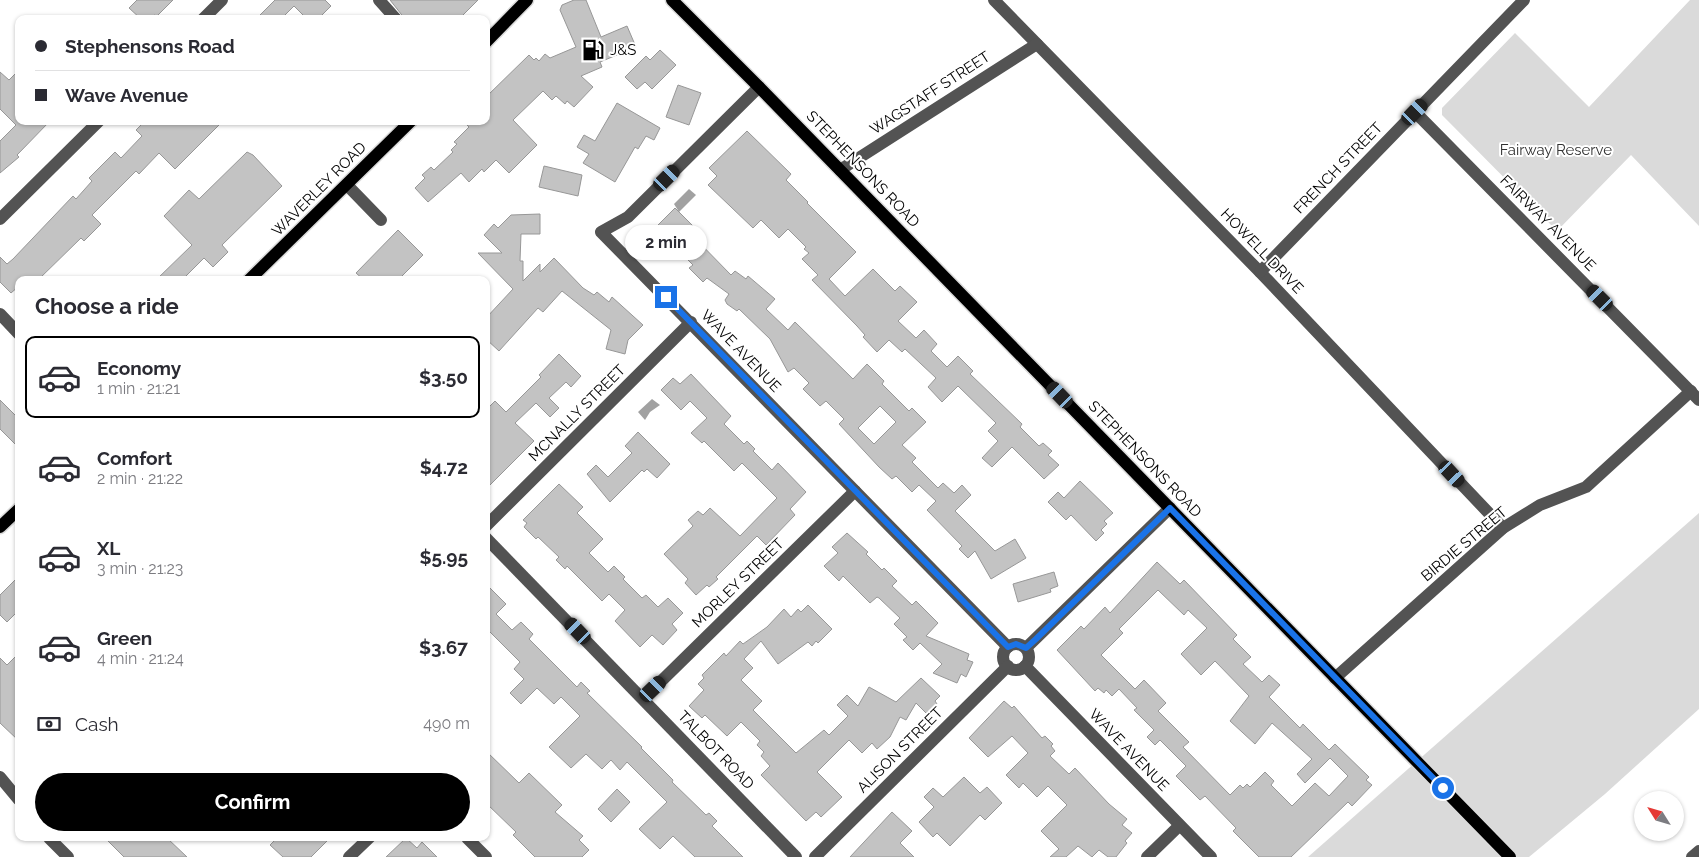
<!DOCTYPE html>
<html lang="en">
<head>
<meta charset="utf-8">
<style>
	body { margin:0; font-family:Raleway,sans-serif; background:#f2f2f3; color:#2b2b33; height:100vh; display:flex; flex-direction:column; font-size:19px; white-space:nowrap }
	* { box-sizing:border-box; margin:0 }
	p { font-size:16px; color:#7c7c81 }
	.icon { flex:none; width:28px; height:28px; fill:none; stroke:currentColor; stroke-width:2; stroke-linecap:round; stroke-linejoin:round }
	.map { position:relative; flex:1; overflow:hidden }
	.side { position:absolute; left:15px; top:276px; width:475px; height:565px; display:flex; flex-direction:column; background:#fff; border-radius:10px; box-shadow:0 1px 4px #0004 }
	.side>* { flex:none }
	.top-card { position:absolute; left:15px; top:15px; width:475px; height:110px; border-radius:10px; box-shadow:0 1px 4px #0004; display:grid; align-content:center; height:110px; padding:0 20px; background:#fff }
	.needle { width:32px; rotate:307deg }
	.fabs { position:absolute; left:1634px; top:791px; display:grid; gap:10px }
	.fabs a { display:grid; place-items:center; width:50px; height:50px; border-radius:50%; background:#fff; box-shadow:0 1px 4px #0004; font-size:25px }
	.end { position:absolute; width:22px; height:22px; margin:-11px; border:6px solid #1a73e8; background:#fff; box-shadow:0 0 0 2px #fff }
	.from { border-radius:50% }
	.bubble { position:absolute; height:35px; border-radius:18px; background:#fff; box-shadow:0 1px 4px #0004; font-size:16px; font-weight:700; line-height:35px; text-align:center }
	.car { position:absolute; width:15px; height:30px; margin:-15px -8px; border-radius:6px; box-shadow:0 0 4px 1px #0007; background:linear-gradient(#222 24%,#8ab4d8 0 40%,#222 0 76%,#8ab4d8 0 86%,#222 0) }
	.top-card b { display:flex; align-items:center; gap:18px; height:48px; font-size:19px }
	.top-card b+b { border-top:1px solid #e1e1e2 }
	.top-card i { width:12px; height:12px; background:#2b2b33 }
	ul { padding:0; list-style:none }
	li { display:flex; align-items:center; gap:15px; height:82px; margin:0 10px 8px; padding:0 10px; border:2px solid transparent; border-radius:10px }
	li div { flex:1 }
	li b { display:block; font-size:19px }
	li em { font-style:normal; font-weight:700 }
	li.active { border-color:#000 }
	li>.icon { width:45px; height:45px; stroke-width:1.5 }
	h2 { padding:0 20px; font-size:22px; line-height:60px }
	.pay { display:flex; align-items:center; gap:12px; height:55px; padding:0 20px; font-size:19px }
	.pay p { margin-inline-start:auto }
	.primary-button { display:flex; gap:10px; margin-top:auto; padding:10px 20px }
	.primary-button a { flex:1; height:58px; border-radius:30px; background:#000; color:#fff; font-size:20px; font-weight:700; line-height:58px; text-align:center }
	.map>svg:first-child { display:block }
	.green { fill:#dadada }
	.water { fill:#a1a1a1 }
	.building { fill:#c3c3c3; stroke:#979797; fill-rule:evenodd }
	.lines { fill:none; stroke-linecap:round; stroke-linejoin:round }
	.major-casing { stroke:#dbdbdb; stroke-width:15 }
	.minor { stroke:#535353; stroke-width:12 }
	.major { stroke:#000; stroke-width:12 }
	.route { stroke:#1a73e8; stroke-width:6 }
	.labels { text-anchor:middle; dominant-baseline:central; stroke-width:4; stroke-linejoin:round; paint-order:stroke }
	.poi-label { font-size:15px; fill:#000; stroke:#fff; text-anchor:start }
	.street-label { font-size:15px; fill:#000; stroke:#fff }
	.park-label { font-size:15px; fill:#313131; stroke:#fff }
</style>
</head>
<body>
<div class="map">
<svg width="1699" height="857" viewBox="0 0 1699 857">
	<rect width="100%" height="100%" fill="#fff"/>
	<g class="green">
		<path d="M1690,0H1699V226L1631,155L1557,231L1442,115V108L1515,33L1589,107Z"/>
		<path d="M1699,513V709L1605,794L1529,857H1308Z"/>
	</g>
	<g class="water">
		<path d="M689,189L696,195L679,212L674,204Z"/>
		<path d="M652,399L660,405L650,412L645,420L638,412Z"/>
	</g>
	<g class="building">
		<path d="M137,0H173L157,16L154,15L150,19H141L129,8Z"/>
		<path d="M275,0H325L331,6L318,19H307L294,6L281,19H256Z"/>
		<path d="M390,0H478L459,19H405Z"/>
		<path d="M574,0H586L601,37L627,26L636,47L600,62L602,67L581,76L593,87L574,107L567,101L565,104L556,96L552,100L543,91L513,120L537,145L509,173L496,160L484,172L482,169L469,182L461,173L428,202L415,188L425,178L422,175L431,167L434,170L453,152L451,150L457,144L454,142L469,127L463,121H486V97L529,55L534,60L536,58L539,61L545,54L550,58L576,47L560,10L562,5Z"/>
		<path d="M660,50L676,65L652,89L645,82L637,89L625,77L646,56L650,60Z"/>
		<path d="M19,70V122L50,121L17,155L19,157L0,173V141L16,125L0,109V72L9,80Z"/>
		<path d="M678,85L701,93L689,125L666,117Z"/>
		<path d="M617,103L660,128L654,140L646,136L638,149L635,147L615,182L583,163L589,154L577,147L584,135L595,141Z"/>
		<path d="M145,121H223L175,169L159,153L139,174L136,171L92,215L101,224L84,241L81,238L38,280H19V286L11,293L0,282V257L7,264L13,259L73,196L76,199L92,181L89,178L115,152L121,158L142,136L136,130Z"/>
		<path d="M747,131L791,174L786,180L808,202L807,203L856,252L829,279L845,296L873,269L895,291L900,286L917,302L898,321L916,338L924,330L937,344L931,351L947,367L958,356L973,371L970,374L1022,424L1020,427L1039,446L1043,443L1052,451L1048,455L1059,465L1044,479L1012,447L992,467L982,458L998,441L988,431L996,423L958,386L942,402L928,387L936,378L905,349L902,352L889,340L877,352L863,337L865,335L857,326L812,280L818,275L802,259L809,253L804,249L806,247L788,229L779,238L761,220L753,228L708,185L717,176L709,168Z"/>
		<path d="M247,152L253,155L282,186L222,245L228,252L213,267L204,258L182,280H156L192,245L164,216L189,190L199,199Z"/>
		<path d="M544,166L582,175L578,196L539,187Z"/>
		<path d="M675,208L694,227L689,232L731,275L735,271L746,279L748,276L775,299L766,309L788,330L795,322L853,379L867,364L884,381L882,384L909,411L912,408L926,422L902,445L916,458L912,462L938,488L943,483L954,493L962,485L971,495L955,511L995,551L1015,539L1026,558L991,579L975,551L968,558L959,549L962,546L927,510L936,501L919,485L912,492L896,476L892,479L879,467L839,424L844,419L826,401L820,406L803,389L809,383L794,368L788,372L770,339L739,309L737,311L727,304L725,300L729,294L707,278L703,282L689,268L693,265L672,244L666,249L650,233ZM880,406L896,422L874,444L858,428Z"/>
		<path d="M540,214V234H521L520,261H523V281L540,264V272L554,258L583,288L594,295L597,292L609,302L612,297L643,325L628,340L625,354L606,349L611,330L562,291L543,312L538,308L499,351L486,339V318L513,289L478,253H502L484,235L494,224L498,228L511,215Z"/>
		<path d="M398,230L423,255L398,280H364L356,273Z"/>
		<path d="M559,354L581,376L571,387L566,382L549,398L559,408L550,417L536,403L515,423L534,441L486,489V410L495,401L506,412L541,377L539,375Z"/>
		<path d="M691,374L731,416L724,424L744,444L747,441L755,449L753,451L772,470L778,463L806,492L790,509L795,515L766,545L757,536L716,577L718,579L709,587L707,585L696,595L685,583L688,579L664,554L693,526L688,520L698,511L703,515L710,508L740,536L777,498L742,463L734,471L704,441L702,443L691,433L707,418L690,401L681,410L661,390L673,378L680,384Z"/>
		<path d="M0,400L19,419V448L0,429Z"/>
		<path d="M638,432L670,464L657,478L647,469L644,472L642,470L610,502L587,474L596,465L608,477L632,453L625,446Z"/>
		<path d="M1080,481L1113,513L1104,521L1107,524L1101,530L1104,533L1096,541L1071,515L1066,520L1048,502L1058,492L1064,498Z"/>
		<path d="M559,484L583,507L577,513L603,539L589,553L608,572L614,566L625,577L623,579L642,598L646,595L658,607L668,598L683,613L672,624L677,630L663,645L652,635L640,647L615,621L625,610L609,594L602,601L567,566L565,569L556,560L559,557L538,537L536,539L524,527L527,523L523,520Z"/>
		<path d="M847,533L868,552L866,554L882,570L884,568L897,581L892,586L912,605L916,601L938,623L926,636L969,654L967,660L973,662L966,677L961,674L957,683L933,673L942,664L920,643L913,650L903,640L907,637L894,624L900,618L879,598L877,597L870,603L843,576L839,581L824,566L838,553L832,547Z"/>
		<path d="M1157,562L1180,584L1184,580L1237,635L1233,639L1251,657L1243,664L1262,682L1269,675L1280,685L1269,697L1300,728L1303,724L1329,750L1335,744L1369,777L1366,780L1372,785L1352,806L1348,802L1291,857H1259L1233,831L1236,828L1205,796L1200,800L1176,776L1186,766L1160,740L1155,745L1147,737L1154,730L1134,710L1137,708L1119,689L1112,696L1106,690L1104,693L1098,688L1095,691L1057,650L1081,626L1084,629L1105,607L1110,613ZM1158,590L1184,615L1188,610L1207,628L1181,654L1201,675L1215,661L1249,696L1230,721L1255,744L1272,723L1312,759L1297,774L1305,783L1330,758L1348,776L1329,796L1315,783L1292,806L1271,785L1274,781L1265,772L1250,787L1247,784L1243,788L1240,785L1230,795L1183,747L1189,742L1158,711L1166,703L1144,680L1135,689L1101,655L1123,633L1119,629Z"/>
		<path d="M1054,572L1058,586L1050,589L1051,592L1018,602L1013,584Z"/>
		<path d="M19,576V610L7,622L0,615V595Z"/>
		<path d="M486,584L506,604L496,614L512,630L521,622L533,634L529,639L577,687L581,682L590,691L587,693L642,747L641,748L673,780L672,782L706,815L709,813L717,821L712,826L743,857H695L673,836L660,849L639,829L667,802L627,762L620,770L611,760L602,769L586,754L571,768L549,747L580,716L561,697L554,704L537,688L521,704L510,693L524,679L514,669L520,662L486,628Z"/>
		<path d="M808,605L832,629L818,643L816,641L812,646L808,642L778,664L761,641L744,659L753,668L741,680L762,701L753,710L796,753L824,730L829,735L848,716L837,705L847,695L858,706L869,687L896,702L921,678L940,696L935,701L937,704L927,714L916,703L906,720L900,717L890,737L877,749L872,743L862,753L849,740L817,772L842,797L821,817L816,812L806,821L761,775L770,766L761,756L764,752L757,745L760,741L741,722L727,736L705,715L702,718L689,706L704,690L698,684L704,678L702,675L724,653L726,656L740,641L743,644L767,627L784,609L791,617L798,609L801,612Z"/>
		<path d="M19,653V741L0,723V658L7,665Z"/>
		<path d="M1004,701L1012,708L1014,706L1042,738L1045,736L1053,744L1051,746L1055,751L1050,756L1069,774L1075,768L1109,804L1127,819L1122,825L1132,833L1125,841L1127,843L1116,857H1108L1099,850L1092,857L1078,846L1066,857H1050L1059,849L1041,831L1067,805L1048,786L1037,797L1023,783L1019,788L1006,775L1028,753L1012,736L988,757L969,738Z"/>
		<path d="M486,751L519,783L529,773L562,805L555,812L583,836L579,840L589,850L582,857H535L513,835L516,832L486,803Z"/>
		<path d="M964,777L980,793L987,787L1002,803L985,820L980,815L950,846L937,833L933,837L919,822L934,807L924,797L933,788L943,797Z"/>
		<path d="M617,789L630,802L611,822L598,809Z"/>
		<path d="M892,812L912,831L900,843L914,857H850Z"/>
		<path d="M105,838H167L187,857H124Z"/>
		<path d="M277,838H330L311,857H283L270,845Z"/>
		<path d="M406,838L417,848L422,842L437,857H386Z"/>
	</g>
	<g class="lines">
		<g class="major-casing">
			<g id="major">
				<path d="M672,0L759,87L1510,857"/>
				<path d="M486,42L527,0"/>
				<path d="M249,280L411,121"/>
				<path d="M0,527L19,509"/>
			</g>
		</g>
		<g class="minor">
			<path d="M379,0L396,19"/>
			<path d="M994,0L1260,272L1503,528"/>
			<path d="M203,19L222,0"/>
			<path d="M759,87L628,217L601,232L1008,647"/>
			<path d="M1415,112L1699,400"/>
			<path d="M840,170L1037,44"/>
			<path d="M347,185L381,220"/>
			<path d="M0,219L99,121"/>
			<path d="M1260,272L1524,0"/>
			<path d="M0,314L19,334"/>
			<path d="M486,526L691,322"/>
			<path d="M486,538L796,857"/>
			<circle cx="1016" cy="657" r="13"/>
			<path d="M1026,648L1170,508"/>
			<path d="M1025,666L1211,857"/>
			<path d="M1335,678L1503,528L1540,505L1586,487L1691,391"/>
			<path d="M644,698L855,491"/>
			<path d="M0,777L19,800"/>
			<path d="M49,838L68,857"/>
			<path d="M467,838L486,857"/>
			<path d="M349,857L369,838"/>
			<path d="M815,857L1008,666"/>
			<path d="M1147,857L1179,826"/>
			<path d="M1692,857L1699,851"/>
		</g>
		<use href="#major" class="major"/>
	</g>
	<g class="lines">
		<path class="route" d="M666,297L1008,647L1016,644L1026,648L1036,639L1170,508L1443,788"/>
	</g>
	<defs>
		<g id="fuel-bare" transform="scale(1.725)"><path d="M-5.5-6h7V0h2V4h1.3V-2.5L3-4.5l.8-.8L6-3V5H2.5V1h-1V6h-7ZM-4.2-4.7v3.2H.2V-4.7Z" fill="#000" stroke="#fff" stroke-width="2.5" paint-order="stroke"/></g>
	</defs>
	<g fill-rule="evenodd">
		<use href="#fuel-bare" x="593" y="50"/>
	</g>
	<g class="labels">
		<g class="poi-label">
			<text x="610" y="50">J&amp;S</text>
		</g>
		<g class="street-label">
			<text transform="translate(930 93) rotate(-33)">WAGSTAFF STREET</text>
			<text transform="translate(1338 168) rotate(-46)">FRENCH STREET</text>
			<text transform="translate(863 169) rotate(46)">STEPHENSONS ROAD</text>
			<text transform="translate(319 189) rotate(-45)">WAVERLEY ROAD</text>
			<text transform="translate(1548 223) rotate(45)">FAIRWAY AVENUE</text>
			<text transform="translate(1262 251) rotate(46)">HOWELL DRIVE</text>
			<text transform="translate(741 351) rotate(46)">WAVE AVENUE</text>
			<text transform="translate(577 413) rotate(-45)">MCNALLY STREET</text>
			<text transform="translate(1145 459) rotate(46)">STEPHENSONS ROAD</text>
			<text transform="translate(1464 544) rotate(-40)">BIRDIE STREET</text>
			<text transform="translate(738 583) rotate(-44)">MORLEY STREET</text>
			<text transform="translate(716 750) rotate(46)">TALBOT ROAD</text>
			<text transform="translate(900 750) rotate(-45)">ALISON STREET</text>
			<text transform="translate(1129 750) rotate(46)">WAVE AVENUE</text>
		</g>
		<g class="park-label">
			<text x="1556" y="150">Fairway Reserve</text>
		</g>
	</g>
</svg>
<div class="fabs">
<a><svg class="needle" viewBox="-14 -14 28 28"><path d="M0-13l5 13h-10z" fill="#e53935"/><path d="M0 13l5-13h-10z" fill="#7c7c81"/></svg></a>
</div>
<i class="end from" style="left:1443px;top:788px"></i>
<i class="end" style="left:666px;top:297px"></i>
<div class="bubble" style="left:625px;top:225px;width:82px">2 min</div>
<i class="car" style="left:1415px;top:112px;rotate:44deg"></i>
<i class="car" style="left:667px;top:178px;rotate:45deg"></i>
<i class="car" style="left:1600px;top:298px;rotate:315deg"></i>
<i class="car" style="left:1060px;top:395px;rotate:316deg"></i>
<i class="car" style="left:1452px;top:474px;rotate:137deg"></i>
<i class="car" style="left:578px;top:631px;rotate:316deg"></i>
<i class="car" style="left:653px;top:689px;rotate:46deg"></i>
<div class="top-card">
<b><i class="from"></i>Stephensons Road</b>
<b><i></i>Wave Avenue</b>
</div>
<section class="side">
<h2>Choose a ride</h2>
<ul>
<li class="active"><svg class="icon" aria-label="car" viewBox="0 0 24 24"><path d="M5 17H2v-5l4-1 3-4h7l3 4 3 1v5h-3M9 17h6M6 11h13"/><circle cx="7" cy="17" r="2"/><circle cx="17" cy="17" r="2"/></svg><div><b>Economy</b><p>1 min · 21:21</p></div><em>$3.50</em></li>
<li><svg class="icon" aria-label="car" viewBox="0 0 24 24"><path d="M5 17H2v-5l4-1 3-4h7l3 4 3 1v5h-3M9 17h6M6 11h13"/><circle cx="7" cy="17" r="2"/><circle cx="17" cy="17" r="2"/></svg><div><b>Comfort</b><p>2 min · 21:22</p></div><em>$4.72</em></li>
<li><svg class="icon" aria-label="car" viewBox="0 0 24 24"><path d="M5 17H2v-5l4-1 3-4h7l3 4 3 1v5h-3M9 17h6M6 11h13"/><circle cx="7" cy="17" r="2"/><circle cx="17" cy="17" r="2"/></svg><div><b>XL</b><p>3 min · 21:23</p></div><em>$5.95</em></li>
<li><svg class="icon" aria-label="car" viewBox="0 0 24 24"><path d="M5 17H2v-5l4-1 3-4h7l3 4 3 1v5h-3M9 17h6M6 11h13"/><circle cx="7" cy="17" r="2"/><circle cx="17" cy="17" r="2"/></svg><div><b>Green</b><p>4 min · 21:24</p></div><em>$3.67</em></li>
</ul>
<div class="pay"><svg class="icon" aria-label="cash" viewBox="0 0 24 24"><path d="M3 7h18v10H3z"/><circle cx="12" cy="12" r="2"/></svg>Cash<p>490 m</p></div>
<div class="primary-button"><a>Confirm</a></div>
</section>
</div>
</body>
</html>
